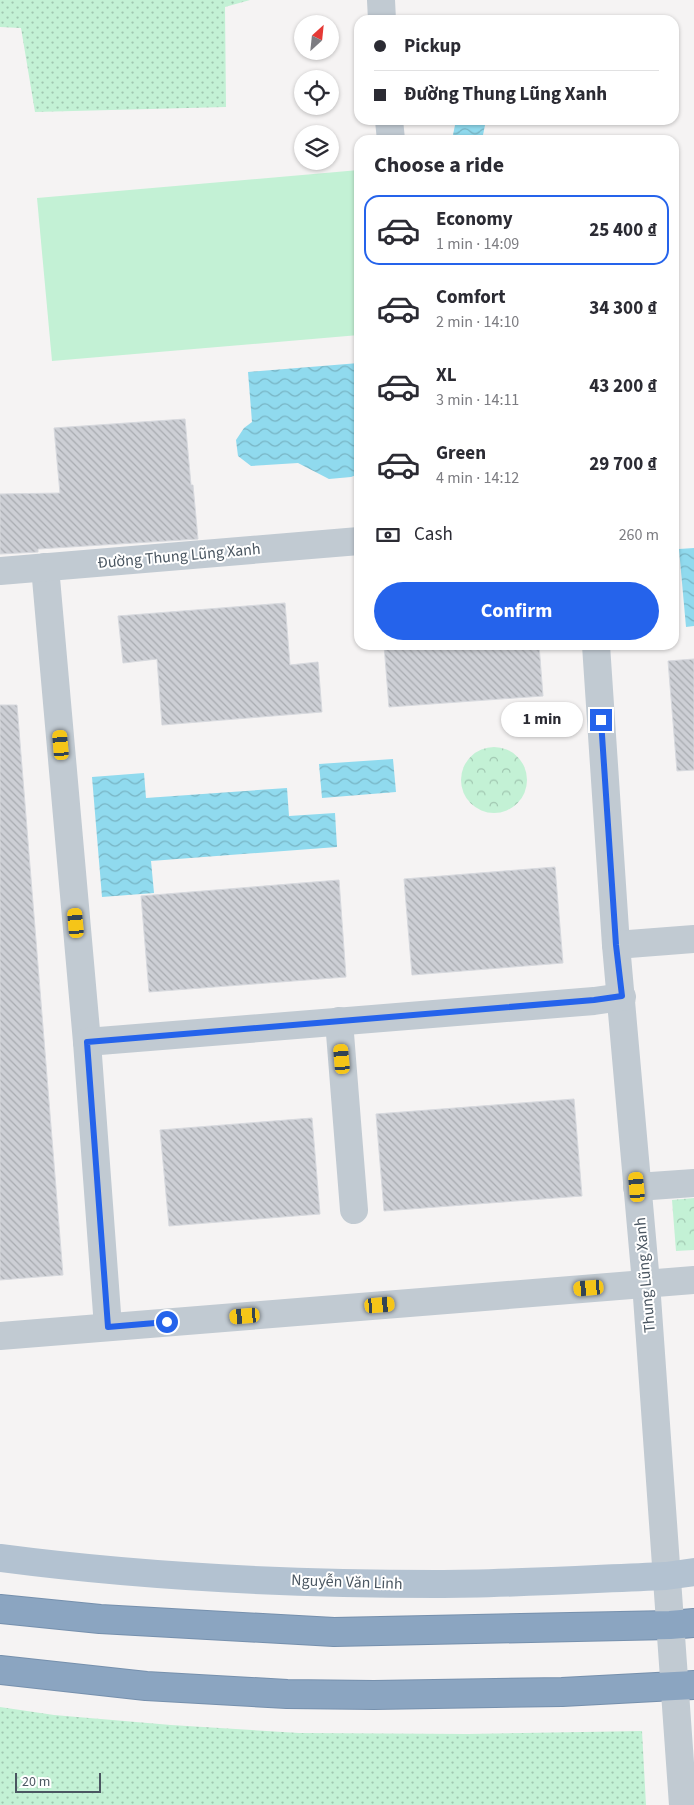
<!DOCTYPE html>
<html lang="en">
<head>
<meta charset="utf-8">
<style>
	body { margin:0; font-family:"Source Sans 3",sans-serif; background:#f2f2f3; color:#2b2b33; height:100vh; display:flex; flex-direction:column; font-size:19px; white-space:nowrap }
	* { box-sizing:border-box; margin:0 }
	p { font-size:16px; color:#7c7c81 }
	.icon { flex:none; width:28px; height:28px; fill:none; stroke:currentColor; stroke-width:2; stroke-linecap:round; stroke-linejoin:round }
	.map { position:relative; flex:1; overflow:hidden }
	.side { position:absolute; left:354px; top:135px; width:325px; height:515px; display:flex; flex-direction:column; background:#fff; border-radius:15px; box-shadow:0 1px 4px #0004 }
	.side>* { flex:none }
	.guide { position:absolute; left:354px; top:15px; width:325px; height:110px; border-radius:15px; box-shadow:0 1px 4px #0004; display:grid; align-content:center; height:110px; padding:0 20px; background:#fff }
	.needle { width:32px; rotate:27deg }
	.controls { position:absolute; left:294px; top:15px; display:grid; gap:10px }
	.controls a { display:grid; place-items:center; width:45px; height:45px; border-radius:50%; background:#fff; box-shadow:0 1px 4px #0004; font-size:25px }
	.scale { position:absolute; left:15px; bottom:12px; width:86px; box-sizing:border-box; padding-left:5px; border:2px solid #4a5661; border-top:0; font-size:14px; line-height:18px; white-space:nowrap; color:#4a5661; -webkit-text-stroke:4px #fff; paint-order:stroke }
	.end { position:absolute; width:22px; height:22px; margin:-11px; border:6px solid #2563eb; background:#fff; box-shadow:0 0 0 2px #fff }
	.from { border-radius:50% }
	.bubble { position:absolute; height:35px; border-radius:18px; background:#fff; box-shadow:0 1px 4px #0004; font-size:16px; font-weight:700; line-height:35px; text-align:center }
	.car { position:absolute; width:15px; height:30px; margin:-15px -8px; border-radius:6px; box-shadow:0 0 4px 1px #0007; background:linear-gradient(#f5c518 24%,#345 0 40%,#f5c518 0 76%,#345 0 86%,#f5c518 0) }
	.guide b { display:flex; align-items:center; gap:18px; height:48px; font-size:19px }
	.guide b+b { border-top:1px solid #e1e1e2 }
	.guide i { width:12px; height:12px; background:#2b2b33 }
	ul { padding:0; list-style:none }
	li { display:flex; align-items:center; gap:15px; height:70px; margin:0 10px 8px; padding:0 10px; border:2px solid transparent; border-radius:15px }
	li div { flex:1 }
	li b { display:block; font-size:19px }
	li em { font-style:normal; font-weight:700 }
	li.selected { border-color:#2563eb }
	li>.icon { width:45px; height:45px; stroke-width:1.5 }
	h2 { padding:0 20px; font-size:22px; line-height:60px }
	.pay { display:flex; align-items:center; gap:12px; height:55px; padding:0 20px; font-size:19px }
	.pay p { margin-inline-start:auto }
	.button { display:flex; gap:10px; margin-top:auto; padding:10px 20px }
	.button a { flex:1; height:58px; border-radius:30px; background:#2563eb; color:#fff; font-size:20px; font-weight:700; line-height:58px; text-align:center }
	.map>svg:first-child { display:block }
	.grass { fill:url(#grass-dots) }
	.park { fill:url(#park-crowns) }
	.garden { fill:#c3f1d5 }
	.water { fill:url(#water-waves) }
	.building { fill:url(#building-back-hatch); stroke:#d7d9de }
	.lines { fill:none; stroke-linecap:round; stroke-linejoin:round }
	.highway-casing { stroke:#7690ad; stroke-width:30 }
	.minor { stroke:#c1cad2; stroke-width:28 }
	.major { stroke:#b3c2d1; stroke-width:28 }
	.highway { stroke:#8ba5c1; stroke-width:28 }
	.route { stroke:#2563eb; stroke-width:6 }
	.labels { text-anchor:middle; dominant-baseline:central; stroke-width:4; stroke-linejoin:round; paint-order:stroke }
	.street-label { font-size:16px; fill:#4a5661; stroke:#fff }
</style>
</head>
<body>
<div class="map">
<svg width="694" height="1805" viewBox="0 0 694 1805">
	<defs>
		<pattern id="grass-dots" width="8" height="8" patternUnits="userSpaceOnUse" patternTransform="scale(1.25)"><rect width="8" height="8" fill="#c3f1d5"/><path d="M2 2h.1M6 6h.1" fill="none" stroke="#a0c6b0" stroke-width="1.8" stroke-linecap="round"/></pattern>
		<pattern id="park-crowns" width="20" height="18" patternUnits="userSpaceOnUse" patternTransform="scale(1.25)"><rect width="20" height="18" fill="#c3f1d5"/><path d="M2 6a3 3 0 1 1 6 0M12 15a3 3 0 1 1 6 0" fill="none" stroke="#a0c6b0"/></pattern>
		<pattern id="water-waves" width="16" height="10" patternUnits="userSpaceOnUse" patternTransform="scale(1.25)"><rect width="16" height="10" fill="#90daee"/><path d="M0 5q4-4 8 0t8 0" fill="none" stroke="#78b4c4"/></pattern>
		<pattern id="building-back-hatch" width="6" height="6" patternUnits="userSpaceOnUse" patternTransform="scale(1.25)"><rect width="6" height="6" fill="#cdcfd5"/><path d="M-1 5l2 2M0 0l6 6M5-1l2 2" fill="none" stroke="#a8abb0"/></pattern>
	</defs>
	<rect width="100%" height="100%" fill="#f5f3f3"/>
	<g class="grass">
		<path d="M0,0H250L225,7L226,107L35,112L21,28L0,27Z"/>
		<path d="M0,1707L54,1715L171,1725L299,1733L468,1734L642,1731L646,1805H0Z"/>
	</g>
	<g class="park">
		<circle cx="494" cy="780" r="33"/>
		<path d="M694,1198V1250L676,1251L672,1200Z"/>
	</g>
	<path class="garden" d="M359,170V335L52,361L37,198Z"/>
	<g class="water">
		<path d="M456,120H486L482,140H452Z"/>
		<path d="M359,363V474L351,477L329,479L298,463L251,466L238,456L236,440L244,428L252,422L248,372Z"/>
		<path d="M694,548V626L686,627L679,549Z"/>
		<path d="M393,759L396,792L322,798L319,764Z"/>
		<path d="M144,773L146,798L287,788L289,816L335,813L337,847L151,861L154,893L102,897L92,777Z"/>
	</g>
	<g class="building">
		<path d="M185,419L191,485H193L198,539L38,549V552L0,554V494L60,493L54,428Z"/>
		<path d="M285,603L290,665L318,662L322,712L162,725L157,659L123,663L118,616Z"/>
		<path d="M384,645H539L543,696L389,707Z"/>
		<path d="M694,659V770L677,771L668,661Z"/>
		<path d="M0,705H17L63,1275L0,1280Z"/>
		<path d="M555,867L563,963L412,975L404,879Z"/>
		<path d="M339,880L346,977L149,992L141,896Z"/>
		<path d="M574,1099L582,1196L384,1211L376,1114Z"/>
		<path d="M312,1118L320,1214L169,1226L160,1130Z"/>
	</g>
	<g class="lines">
		<g class="highway-casing">
			<g id="highway">
				<path d="M0,1609L100,1619L334,1632L670,1625L694,1623"/>
				<path d="M0,1670L146,1686L287,1694L374,1695L562,1692L694,1685"/>
			</g>
		</g>
		<g class="minor">
			<path d="M381,0L382,20"/>
			<path d="M389,120L391,140"/>
			<path d="M45,567L87,1042L108,1327"/>
			<path d="M0,571L359,541"/>
			<path d="M596,645L616,945L646,1283L683,1805"/>
			<path d="M616,945L694,939"/>
			<path d="M339,1021L354,1210"/>
			<path d="M87,1042L594,1001L622,997"/>
			<path d="M637,1187L694,1183"/>
			<path d="M0,1336L694,1280"/>
		</g>
		<path class="major" d="M0,1558C144,1577 291,1584 436,1584C513,1584 590,1579 666,1576L694,1572"/>
		<use href="#highway" class="highway"/>
	</g>
	<g class="lines">
		<path class="route" d="M167,1322L108,1327L87,1042L594,1000L622,996L616,945L601,720"/>
	</g>
	<g class="labels">
		<g class="street-label">
			<text transform="translate(179 556) rotate(-5)">Đường Thung Lũng Xanh</text>
			<text transform="translate(645 1275) rotate(-95)">Thung Lũng Xanh</text>
			<text transform="translate(347 1582) rotate(2)">Nguyễn Văn Linh</text>
		</g>
	</g>
</svg>
<div class="controls">
<a><svg class="needle" viewBox="-14 -14 28 28"><path d="M0-13l5 13h-10z" fill="#e53935"/><path d="M0 13l5-13h-10z" fill="#7c7c81"/></svg></a>
<a><svg class="icon" aria-label="locate" viewBox="0 0 24 24"><circle cx="12" cy="12" r="6"/><path d="M12 2v4M12 18v4M2 12h4M18 12h4"/></svg></a>
<a><svg class="icon" aria-label="layers" viewBox="0 0 24 24"><path d="M12 4l9 5-9 5-9-5zM3 14l9 5 9-5"/></svg></a>
</div>
<div class="scale">20 m</div>
<i class="end from" style="left:167px;top:1322px"></i>
<i class="end" style="left:601px;top:720px"></i>
<div class="bubble" style="left:501px;top:702px;width:82px">1 min</div>
<i class="car" style="left:61px;top:745px;rotate:355deg"></i>
<i class="car" style="left:76px;top:923px;rotate:355deg"></i>
<i class="car" style="left:342px;top:1059px;rotate:355deg"></i>
<i class="car" style="left:637px;top:1187px;rotate:355deg"></i>
<i class="car" style="left:589px;top:1288px;rotate:265deg"></i>
<i class="car" style="left:380px;top:1305px;rotate:85deg"></i>
<i class="car" style="left:245px;top:1316px;rotate:265deg"></i>
<div class="guide">
<b><i class="from"></i>Pickup</b>
<b><i></i>Đường Thung Lũng Xanh</b>
</div>
<section class="side">
<h2>Choose a ride</h2>
<ul>
<li class="selected"><svg class="icon" aria-label="car" viewBox="0 0 24 24"><path d="M5 17H2v-5l4-1 3-4h7l3 4 3 1v5h-3M9 17h6M6 11h13"/><circle cx="7" cy="17" r="2"/><circle cx="17" cy="17" r="2"/></svg><div><b>Economy</b><p>1 min · 14:09</p></div><em>25 400 ₫</em></li>
<li><svg class="icon" aria-label="car" viewBox="0 0 24 24"><path d="M5 17H2v-5l4-1 3-4h7l3 4 3 1v5h-3M9 17h6M6 11h13"/><circle cx="7" cy="17" r="2"/><circle cx="17" cy="17" r="2"/></svg><div><b>Comfort</b><p>2 min · 14:10</p></div><em>34 300 ₫</em></li>
<li><svg class="icon" aria-label="car" viewBox="0 0 24 24"><path d="M5 17H2v-5l4-1 3-4h7l3 4 3 1v5h-3M9 17h6M6 11h13"/><circle cx="7" cy="17" r="2"/><circle cx="17" cy="17" r="2"/></svg><div><b>XL</b><p>3 min · 14:11</p></div><em>43 200 ₫</em></li>
<li><svg class="icon" aria-label="car" viewBox="0 0 24 24"><path d="M5 17H2v-5l4-1 3-4h7l3 4 3 1v5h-3M9 17h6M6 11h13"/><circle cx="7" cy="17" r="2"/><circle cx="17" cy="17" r="2"/></svg><div><b>Green</b><p>4 min · 14:12</p></div><em>29 700 ₫</em></li>
</ul>
<div class="pay"><svg class="icon" aria-label="cash" viewBox="0 0 24 24"><path d="M3 7h18v10H3z"/><circle cx="12" cy="12" r="2"/></svg>Cash<p>260 m</p></div>
<div class="button"><a>Confirm</a></div>
</section>
</div>
</body>
</html>
